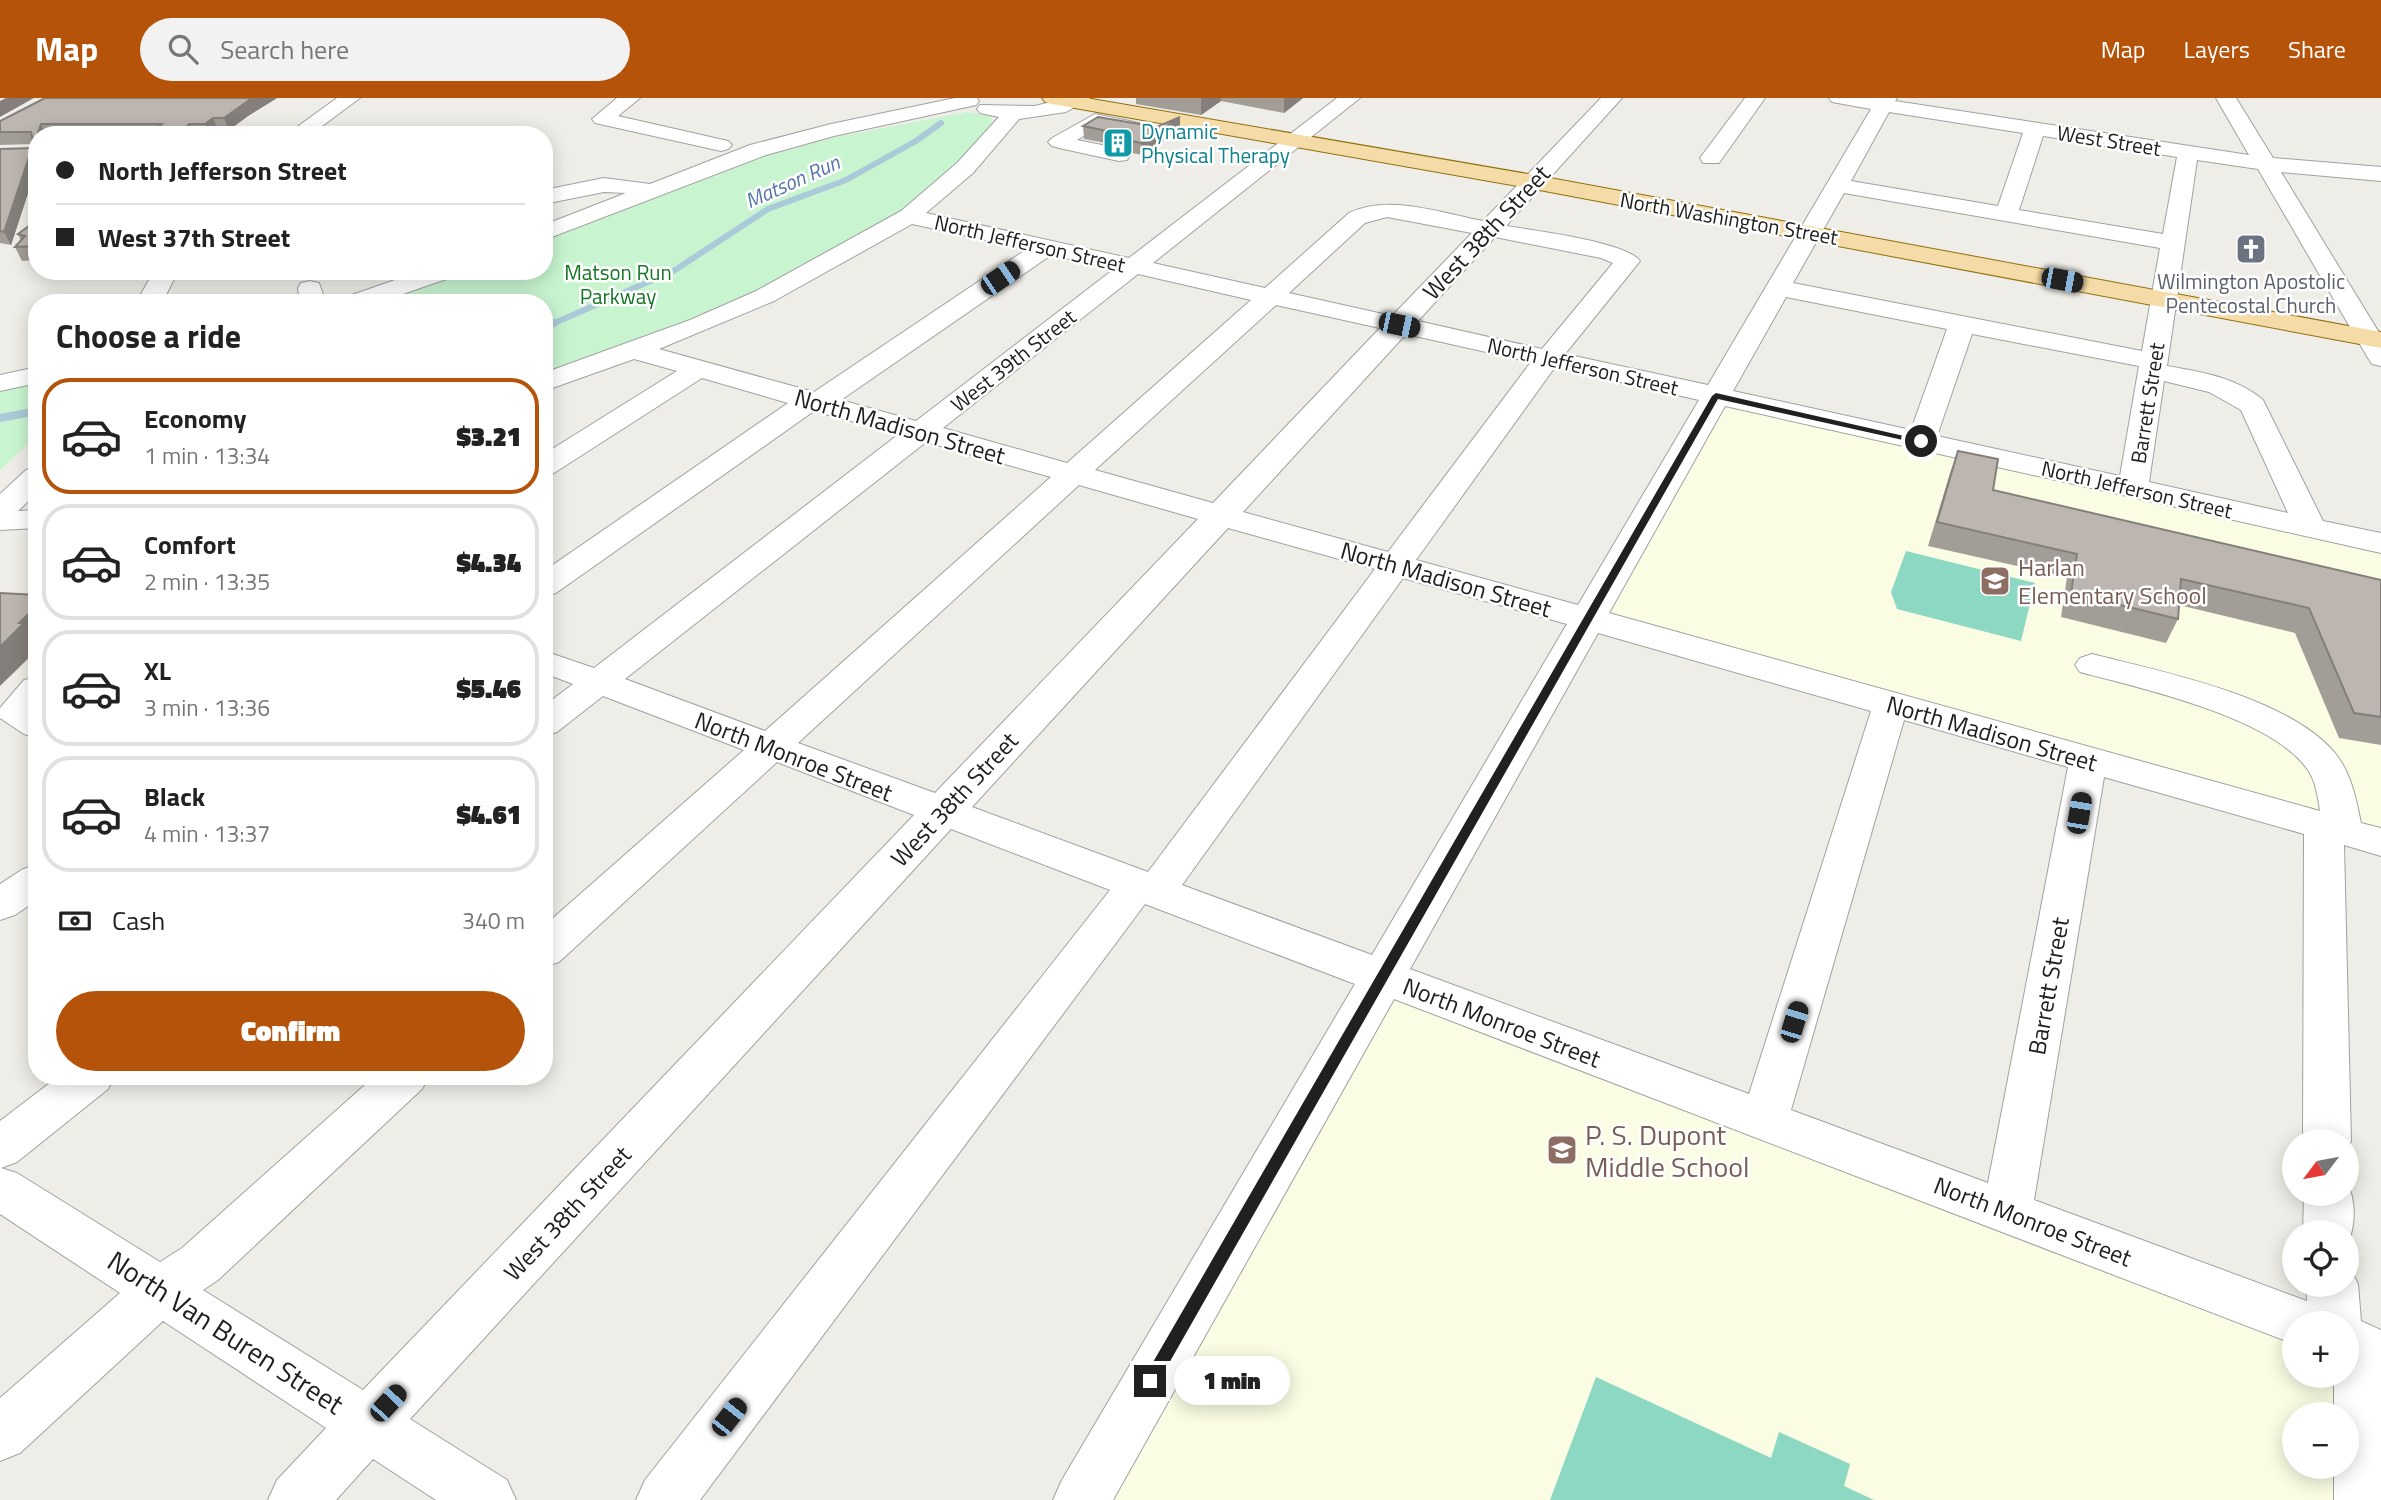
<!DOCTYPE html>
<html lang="en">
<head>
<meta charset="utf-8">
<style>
	body { margin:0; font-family:"Titillium Web",sans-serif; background:#f2f2f2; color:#222; height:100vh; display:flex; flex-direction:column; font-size:26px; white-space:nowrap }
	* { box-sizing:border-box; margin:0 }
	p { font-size:23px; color:#767676 }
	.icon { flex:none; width:38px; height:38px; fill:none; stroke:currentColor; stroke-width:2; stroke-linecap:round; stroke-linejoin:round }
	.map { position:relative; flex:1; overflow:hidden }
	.drawer { position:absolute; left:28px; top:196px; width:525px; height:791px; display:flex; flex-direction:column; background:#fff; border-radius:28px; box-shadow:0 4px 18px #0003 }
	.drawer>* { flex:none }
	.top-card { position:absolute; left:28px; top:28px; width:525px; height:154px; border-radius:28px; box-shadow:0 4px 18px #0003; display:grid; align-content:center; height:154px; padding:0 28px; background:#fff }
	.needle { width:46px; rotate:238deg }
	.tools { position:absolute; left:2282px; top:1031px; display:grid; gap:14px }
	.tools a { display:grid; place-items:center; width:77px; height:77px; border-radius:50%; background:#fff; box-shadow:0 4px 18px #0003; font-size:35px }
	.end { position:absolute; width:32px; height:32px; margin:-16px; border:9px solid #202020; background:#fff; box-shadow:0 0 0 4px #fff }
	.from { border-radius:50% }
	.bubble { position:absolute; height:49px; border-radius:24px; background:#fff; box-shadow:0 4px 18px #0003; font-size:23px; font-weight:800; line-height:49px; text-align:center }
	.car { position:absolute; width:21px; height:42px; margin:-21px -10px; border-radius:9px; box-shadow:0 0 5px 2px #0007; background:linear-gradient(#222 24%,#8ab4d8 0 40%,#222 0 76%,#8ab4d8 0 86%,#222 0) }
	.top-card b { display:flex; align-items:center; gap:24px; height:66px; font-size:26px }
	.top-card b+b { border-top:2px solid #e0e0e0 }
	.top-card i { width:18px; height:18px; background:#222 }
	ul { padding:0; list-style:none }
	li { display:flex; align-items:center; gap:21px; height:116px; margin:0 14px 10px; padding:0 14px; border:4px solid #e0e0e0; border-radius:28px }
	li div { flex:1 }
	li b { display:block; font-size:26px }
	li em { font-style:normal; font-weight:800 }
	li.on { border-color:#b45309 }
	li>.icon { width:63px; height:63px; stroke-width:1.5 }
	h2 { padding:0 28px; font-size:32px; line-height:84px }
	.pay { display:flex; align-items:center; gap:18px; height:77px; padding:0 28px; font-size:26px }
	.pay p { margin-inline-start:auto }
	.button { display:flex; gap:14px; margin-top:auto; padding:14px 28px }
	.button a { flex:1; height:80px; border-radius:42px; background:#b45309; color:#fff; font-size:28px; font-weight:800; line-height:80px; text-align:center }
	header { display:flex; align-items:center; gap:42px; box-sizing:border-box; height:98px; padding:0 35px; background:#b45309; color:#fff }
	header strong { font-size:33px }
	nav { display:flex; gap:38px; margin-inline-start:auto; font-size:24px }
	.search { width:490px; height:63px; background:#f2f2f2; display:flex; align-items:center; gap:18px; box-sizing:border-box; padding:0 24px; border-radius:38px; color:#767676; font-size:26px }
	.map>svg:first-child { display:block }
	.education { fill:#fafde3; fill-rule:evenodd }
	.park { fill:#c8f5d0 }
	.pitch { fill:#8cd8c2 }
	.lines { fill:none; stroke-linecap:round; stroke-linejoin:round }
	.stream-far1 { stroke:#abcad9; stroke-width:6 }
	.stream { stroke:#abcad9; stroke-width:8 }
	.minor-casing { stroke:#a1a1a1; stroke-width:2 }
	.major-casing { stroke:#8f700c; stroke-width:2 }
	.minor { fill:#fff; fill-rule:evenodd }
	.major { fill:#f5dba7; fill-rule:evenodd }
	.wall { fill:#a39d97 }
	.shaded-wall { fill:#847f7b }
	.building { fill:#bdb6b0; stroke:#847f7b; stroke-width:2 }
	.route { fill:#202020 }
	.labels { text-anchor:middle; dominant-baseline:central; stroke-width:5; stroke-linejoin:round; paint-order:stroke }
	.far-culture-label { font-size:21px; fill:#0d838f; stroke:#fff; text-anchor:start }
	.far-street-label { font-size:21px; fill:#202020; stroke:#fff }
	.far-water-label { font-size:21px; font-style:italic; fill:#5375a8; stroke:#fff }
	.far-park-label { font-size:21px; fill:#157726; stroke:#fff }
	.far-worship-label { font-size:21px; fill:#5b616d; stroke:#fff }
	.street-label { font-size:24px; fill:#202020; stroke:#fff }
	.education-label { font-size:24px; fill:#785e54; stroke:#fff; text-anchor:start }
	.near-education-label { font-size:28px; fill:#785e54; stroke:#fff; text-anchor:start }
	.near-street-label { font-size:28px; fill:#202020; stroke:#fff }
</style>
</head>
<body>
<header>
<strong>Map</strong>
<div class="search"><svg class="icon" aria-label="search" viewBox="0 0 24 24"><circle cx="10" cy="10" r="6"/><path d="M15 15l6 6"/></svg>Search here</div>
<nav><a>Map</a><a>Layers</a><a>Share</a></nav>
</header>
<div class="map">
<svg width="2381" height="1402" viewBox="0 0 2381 1402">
	<rect width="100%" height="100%" fill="#efede7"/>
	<g class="education">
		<path d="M1716,298L2381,446V745L1588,521Z"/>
		<path d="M1382,879L2294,1225V1278H2347V1242L2381,1255V1402H1082ZM2294,1316H2347V1368H2294Z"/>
	</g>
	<g class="park">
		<path d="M967,14L991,18L992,30L901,116L805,176L544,283V205H373L460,173H544V143L757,60L832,40Z"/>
		<path d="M37,277V337L0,372V285Z"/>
	</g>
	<g class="pitch">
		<path d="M1906,453L2035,485L2021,543L1897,511L1891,494Z"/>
		<path d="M1596,1279L1771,1360L1779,1334L1850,1366L1844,1388L1874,1402H1550Z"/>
	</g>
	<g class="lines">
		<path class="stream-far1" d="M550,227L675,172L768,111L846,82L916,43L941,25"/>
		<g class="stream">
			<path d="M544,229L554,225"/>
			<path d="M0,320L37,313"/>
		</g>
		<g class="minor-casing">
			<g id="minor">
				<path d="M337,0H360L310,37H286Z"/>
				<path d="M617,0H640L618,18L728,43L732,47L728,51L721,53L595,25L592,21Z"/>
				<path d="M955,0H977L979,3L976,7L834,38L766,57L544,142V127L626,95L604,94L544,106V92L604,80L650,86L750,47L831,26Z"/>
				<path d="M1066,0H1090L1066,14L1019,21L973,75L926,115L1129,160L1337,0H1360L1153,165L1265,190L1349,115C1390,96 1440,115 1483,123L1601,0H1622L1506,128C1532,132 1627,144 1640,163L1565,256L1708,287L1871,11L1832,4L1829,0H1897L1895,3L2249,57L2216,0H2236L2273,60L2381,69V83L2281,74L2381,238V268L2372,266L2368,260L2258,71L2197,62L2167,268C2201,274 2236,279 2263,302L2323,423L2381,435V455L1725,308L1609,515L2320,713C2318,700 2316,684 2308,672C2272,619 2140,590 2080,574L2075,567L2080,560L2092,556C2162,574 2287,598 2335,655C2351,675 2356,700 2361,725L2381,730V758L2344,747L2351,1043L2347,1051V1043H2303L2304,736L2104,679L2034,1102L2307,1203L2306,1186H2347V1168L2350,1170L2358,1186L2361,1223L2381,1232V1402H2334V1368H2347V1316H2334V1278H2347V1225H2294V1246L1394,901L1113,1402H1053L1062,1382L1355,886L1145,806L700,1402H636L645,1382L1110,792L951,731L410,1321L507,1382L516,1402H436L373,1361L336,1402H268L277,1382L326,1330L163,1223L20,1355L0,1363V1300L120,1195L0,1116V1023L59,978H115L108,991L17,1064L1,1070L17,1075L160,1164L182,1150L375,978H429L422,991L218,1182L203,1192L363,1292L914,717L777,664L559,864L544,869V828L744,652L603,598L557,634L544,638V608L573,586L544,575V553L594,570L899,336L814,313L556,495L544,498V473L788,305L702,280L554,375L544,378V356L677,273L634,261L544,293V275L690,222L756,193L901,113L957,65L999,19L980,15L977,11L980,7L1035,8ZM1889,14L2023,35L1998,108L1851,83ZM2043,38L2177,59L2163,136L2019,112ZM1844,95L2160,150L2142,253L1793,185ZM1387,119L1472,135L1392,218L1289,195L1365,125ZM912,126L1027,151L814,294L659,251L774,203ZM1495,139L1601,160L1613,165L1542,251L1418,223ZM1051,157L1114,171L916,323L841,302ZM1138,176L1251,202L1067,365L943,330ZM1786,199L1947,231L1911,332L1733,293ZM1276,207L1380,230L1213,405L1095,372ZM1406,236L1531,264L1388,454L1243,414ZM1972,236L2139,268L2120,378L1937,338ZM1555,269L1699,302L1578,507L1416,462ZM2164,283L2209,294L2241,312L2288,415L2149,384ZM926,344L1051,379L765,633L625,581ZM1079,387L1198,421L935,695L798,645ZM1228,430L1375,471L1148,774L972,709ZM1403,480L1567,526L1372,857L1182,787ZM1598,535L1871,613L1749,996L1410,871ZM1904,622L2068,669L1988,1085L1791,1012Z"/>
				<path d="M1745,0H1765L1719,65H1703L1700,60Z"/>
				<path d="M1095,16L1139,25L1142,29L1139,33L1132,35L1098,29L1077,42L1127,52L1130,57L1127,62L1119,63L1059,50L1052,48L1048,44L1052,40Z"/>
				<path d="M154,173H178L162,205H136Z"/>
				<path d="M421,173H458L455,178L377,205H340L343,200Z"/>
				<path d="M310,183L319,185L326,205H300L298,190L301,185Z"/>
				<path d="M37,269V285L0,293V277Z"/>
				<path d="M37,369V395L18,413L37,412V430L0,432V396L26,372Z"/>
				<path d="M37,579V640L24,636L0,620V610L24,582Z"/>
				<path d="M37,767V802L15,817L0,822V786L23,771Z"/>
				<path d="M2347,1084C2356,1103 2356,1128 2347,1147V1134H2303L2304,1096H2347Z"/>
			</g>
		</g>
		<g class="major-casing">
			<path id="major" d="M1042,0H1086L1534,77L2381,234V250L1534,91L1052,6L1045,4Z"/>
		</g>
		<use href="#minor" class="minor"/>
		<use href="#major" class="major"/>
	</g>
	<g class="wall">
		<path d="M45,0H277L248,18L229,32H218L212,37H37V53L33,46L0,47V23Z"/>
		<path d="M1136,0H1303L1284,15L1221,3L1201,17L1136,6Z"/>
		<path d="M1083,28L1157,29L1180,31L1142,57L1132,55L1128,49L1084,41Z"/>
		<path d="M32,50L37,59V68L11,147L0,145V51Z"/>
		<path d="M37,122V162L22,163L15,149L21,143L18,136Z"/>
		<path d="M1958,353L1993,392L2381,482V647L2339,640L2295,535L2179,507L2178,521L2166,545L2061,519L2067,479L1928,448L1950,375Z"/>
	</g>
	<g class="shaded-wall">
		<path d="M6,0H34L0,19V3Z"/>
		<path d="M252,0H277L248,18L229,32L224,20Z"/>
		<path d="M1201,0H1221V3L1201,17Z"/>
		<path d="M1284,0H1303L1284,15Z"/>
		<path d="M1180,19V31L1142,57L1141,45Z"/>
		<path d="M213,20L218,32L212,37H209L205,26Z"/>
		<path d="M41,26L46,37H37Z"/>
		<path d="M189,26L194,37H179Z"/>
		<path d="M37,37V53L34,47Z"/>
		<path d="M32,50L37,59V68L11,147L4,134Z"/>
		<path d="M37,508V552L0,588V549L19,525Z"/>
	</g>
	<g class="building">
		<path d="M45,0H252L224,20H213L205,26H189L179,37H148L162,26H41L34,47L31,34H0V23Z"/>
		<path d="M1098,19L1157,29L1180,19L1141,45L1132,43L1127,37L1083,28Z"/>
		<path d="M32,50L4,134L0,133V51Z"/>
		<path d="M37,122V148L15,149L25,138L18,136Z"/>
		<path d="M1958,353L1998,361L1993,392L2381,482V619L2354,615L2309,510L2181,481L2178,521L2071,495L2077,456L1937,424Z"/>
		<path d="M0,495L37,497V508L19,525H24L0,549Z"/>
	</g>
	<path class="route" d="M1716,295L1926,343L1921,346L1718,301L1156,1288L1150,1291L1145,1288L1142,1283L1145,1278L1712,298Z"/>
	<defs>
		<g id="building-square" transform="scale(1.575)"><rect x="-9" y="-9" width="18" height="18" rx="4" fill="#0f9aa8" stroke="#fff"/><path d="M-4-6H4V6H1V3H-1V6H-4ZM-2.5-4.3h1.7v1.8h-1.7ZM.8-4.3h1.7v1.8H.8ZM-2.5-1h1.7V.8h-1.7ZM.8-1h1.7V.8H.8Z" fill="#fff"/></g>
		<g id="church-square" transform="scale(1.575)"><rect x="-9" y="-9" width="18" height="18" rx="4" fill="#6b7280" stroke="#fff"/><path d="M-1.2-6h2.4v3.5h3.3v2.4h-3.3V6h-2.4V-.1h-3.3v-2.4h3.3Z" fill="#fff"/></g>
		<g id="school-square" transform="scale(1.575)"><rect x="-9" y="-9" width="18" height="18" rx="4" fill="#8d6e63" stroke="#fff"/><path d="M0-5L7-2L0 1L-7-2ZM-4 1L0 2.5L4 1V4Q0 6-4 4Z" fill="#fff"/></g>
	</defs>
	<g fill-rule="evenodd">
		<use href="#building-square" x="1118" y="45"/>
		<use href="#church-square" x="2251" y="151"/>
		<use href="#school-square" x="1995" y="483"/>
		<use href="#school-square" x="1562" y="1052"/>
	</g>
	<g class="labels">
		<g class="far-culture-label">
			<text x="1141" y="33">Dynamic<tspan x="1141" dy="24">Physical Therapy</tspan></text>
		</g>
		<g class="far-street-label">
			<text transform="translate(2109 42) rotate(9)">West Street</text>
			<text transform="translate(1729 120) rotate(10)">North Washington Street</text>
			<text transform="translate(1030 145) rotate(13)">North Jefferson Street</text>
			<text transform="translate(1013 262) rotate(-38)">West 39th Street</text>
			<text transform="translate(1583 268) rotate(13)">North Jefferson Street</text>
			<text transform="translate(2147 305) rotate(-81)">Barrett Street</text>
			<text transform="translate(2137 391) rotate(13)">North Jefferson Street</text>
		</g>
		<g class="far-water-label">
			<text transform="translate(792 83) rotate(-24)">Matson Run</text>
		</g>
		<g class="far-park-label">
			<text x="618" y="174">Matson Run<tspan x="618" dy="24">Parkway</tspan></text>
		</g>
		<g class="far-worship-label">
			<text x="2251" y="183">Wilmington Apostolic<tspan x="2251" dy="24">Pentecostal Church</tspan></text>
		</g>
		<g class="street-label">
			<text transform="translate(1486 134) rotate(-47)">West 38th Street</text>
			<text transform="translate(900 328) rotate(16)">North Madison Street</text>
			<text transform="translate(1446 481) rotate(16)">North Madison Street</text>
			<text transform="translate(1992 635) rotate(16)">North Madison Street</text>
			<text transform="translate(794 658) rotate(21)">North Monroe Street</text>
			<text transform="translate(954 701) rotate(-47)">West 38th Street</text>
			<text transform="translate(2048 888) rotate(-80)">Barrett Street</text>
			<text transform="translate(1502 924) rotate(21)">North Monroe Street</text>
			<text transform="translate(567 1115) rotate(-47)">West 38th Street</text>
			<text transform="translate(2033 1123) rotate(21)">North Monroe Street</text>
		</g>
		<g class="education-label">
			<text x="2018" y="469">Harlan<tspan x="2018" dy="28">Elementary School</tspan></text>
		</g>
		<g class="near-education-label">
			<text x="1585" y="1036">P. S. Dupont<tspan x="1585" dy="32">Middle School</tspan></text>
		</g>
		<g class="near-street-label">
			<text transform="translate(226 1234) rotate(33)">North Van Buren Street</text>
		</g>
	</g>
</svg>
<div class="tools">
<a><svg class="needle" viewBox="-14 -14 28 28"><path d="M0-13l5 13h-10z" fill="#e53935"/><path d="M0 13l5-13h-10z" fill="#767676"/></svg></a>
<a><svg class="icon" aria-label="locate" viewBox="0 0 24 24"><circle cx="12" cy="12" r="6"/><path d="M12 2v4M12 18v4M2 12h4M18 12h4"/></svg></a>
<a>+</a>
<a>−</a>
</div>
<i class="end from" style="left:1921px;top:343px"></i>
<i class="end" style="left:1150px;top:1283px"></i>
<div class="bubble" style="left:1174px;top:1258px;width:116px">1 min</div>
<i class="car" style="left:1000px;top:180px;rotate:56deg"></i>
<i class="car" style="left:2062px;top:182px;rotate:101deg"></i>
<i class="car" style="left:1399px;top:227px;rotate:102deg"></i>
<i class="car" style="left:2079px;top:715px;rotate:10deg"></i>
<i class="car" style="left:1794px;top:924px;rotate:17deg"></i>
<i class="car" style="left:388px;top:1305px;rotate:43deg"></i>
<i class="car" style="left:729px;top:1319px;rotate:38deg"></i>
<div class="top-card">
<b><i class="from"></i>North Jefferson Street</b>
<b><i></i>West 37th Street</b>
</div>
<section class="drawer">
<h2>Choose a ride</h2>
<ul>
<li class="on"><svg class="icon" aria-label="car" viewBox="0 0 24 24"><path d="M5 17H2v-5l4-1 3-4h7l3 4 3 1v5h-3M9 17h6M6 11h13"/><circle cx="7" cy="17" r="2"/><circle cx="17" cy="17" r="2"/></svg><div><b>Economy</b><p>1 min · 13:34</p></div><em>$3.21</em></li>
<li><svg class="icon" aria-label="car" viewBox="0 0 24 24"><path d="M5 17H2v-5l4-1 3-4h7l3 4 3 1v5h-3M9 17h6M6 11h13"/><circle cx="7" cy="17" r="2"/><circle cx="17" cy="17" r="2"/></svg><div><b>Comfort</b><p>2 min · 13:35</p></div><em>$4.34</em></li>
<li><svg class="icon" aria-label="car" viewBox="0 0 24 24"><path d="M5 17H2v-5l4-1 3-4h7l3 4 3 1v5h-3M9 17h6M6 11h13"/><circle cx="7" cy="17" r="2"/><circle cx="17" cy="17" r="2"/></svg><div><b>XL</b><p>3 min · 13:36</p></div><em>$5.46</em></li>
<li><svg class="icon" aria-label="car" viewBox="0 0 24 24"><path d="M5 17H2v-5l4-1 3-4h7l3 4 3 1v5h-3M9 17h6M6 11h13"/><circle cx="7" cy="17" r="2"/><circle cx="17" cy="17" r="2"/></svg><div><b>Black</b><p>4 min · 13:37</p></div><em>$4.61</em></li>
</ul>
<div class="pay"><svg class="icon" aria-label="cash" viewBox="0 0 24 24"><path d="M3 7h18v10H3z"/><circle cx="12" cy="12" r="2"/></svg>Cash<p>340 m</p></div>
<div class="button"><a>Confirm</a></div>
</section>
</div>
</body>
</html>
